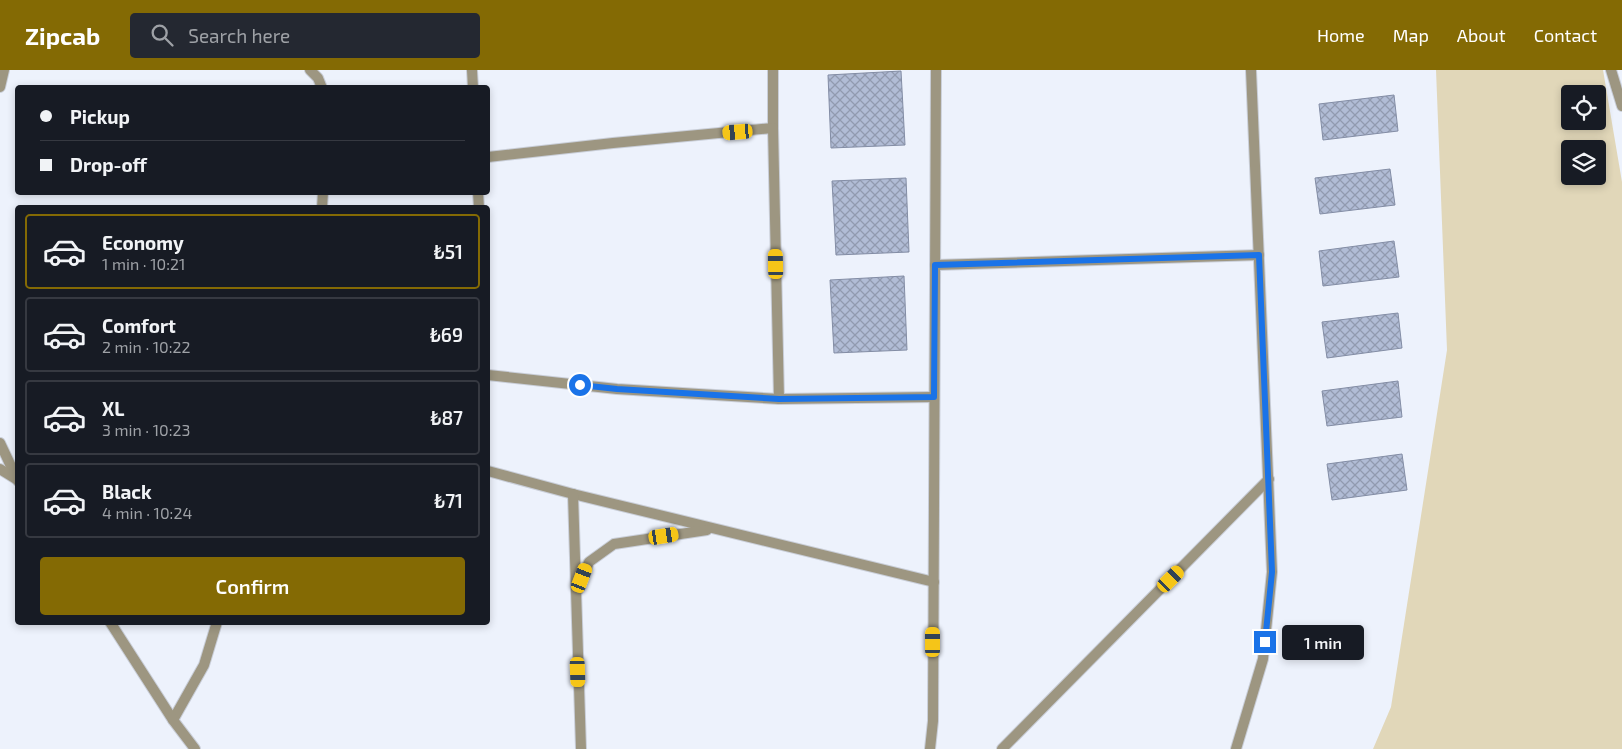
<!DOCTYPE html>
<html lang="en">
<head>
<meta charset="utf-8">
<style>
	body { margin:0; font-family:"Exo 2",sans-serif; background:#242831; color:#f1f3f6; height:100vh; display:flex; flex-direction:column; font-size:19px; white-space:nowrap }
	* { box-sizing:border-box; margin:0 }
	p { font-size:16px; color:#9ea1a6 }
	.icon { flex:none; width:28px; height:28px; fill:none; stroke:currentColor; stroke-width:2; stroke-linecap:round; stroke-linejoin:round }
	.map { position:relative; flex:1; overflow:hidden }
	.side { position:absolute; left:15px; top:135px; width:475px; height:420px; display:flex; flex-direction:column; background:#171b24; border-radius:5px; box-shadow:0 2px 8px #0003 }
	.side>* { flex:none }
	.top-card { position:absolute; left:15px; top:15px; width:475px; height:110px; border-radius:5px; box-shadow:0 2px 8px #0003; display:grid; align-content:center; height:110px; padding:0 25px; background:#171b24 }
	.tools { position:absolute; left:1561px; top:15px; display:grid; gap:10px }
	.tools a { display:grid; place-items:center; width:45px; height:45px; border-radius:5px; background:#171b24; box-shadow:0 2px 8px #0003; font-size:25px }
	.end { position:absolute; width:22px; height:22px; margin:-11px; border:6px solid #1a73e8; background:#fff; box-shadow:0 0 0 2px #fff }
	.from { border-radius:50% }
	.bubble { position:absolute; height:35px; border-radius:5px; background:#171b24; box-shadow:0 2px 8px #0003; font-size:16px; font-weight:600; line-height:35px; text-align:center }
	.car { position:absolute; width:15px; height:30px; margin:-15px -8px; border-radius:6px; box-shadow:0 0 4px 1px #0007; background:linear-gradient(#f5c518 24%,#345 0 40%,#f5c518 0 76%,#345 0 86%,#f5c518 0) }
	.top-card b { display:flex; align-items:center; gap:18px; height:48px; font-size:19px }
	.top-card b+b { border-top:1px solid #363941 }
	.top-card i { width:12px; height:12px; background:#f1f3f6 }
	ul { padding:9px 0 0; list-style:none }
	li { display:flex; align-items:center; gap:15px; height:75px; margin:0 10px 8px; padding:0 15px; border:2px solid #363941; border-radius:5px }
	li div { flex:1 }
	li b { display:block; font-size:19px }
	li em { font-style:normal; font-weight:600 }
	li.current { border-color:#846a04 }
	li>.icon { width:45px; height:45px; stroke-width:1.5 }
	.button { display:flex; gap:10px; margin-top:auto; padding:10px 25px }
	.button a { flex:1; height:58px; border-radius:5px; background:#846a04; color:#fff; font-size:20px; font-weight:600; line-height:58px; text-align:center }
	header { display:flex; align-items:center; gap:30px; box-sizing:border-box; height:70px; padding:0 25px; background:#846a04; color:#fff }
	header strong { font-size:24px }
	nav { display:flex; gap:28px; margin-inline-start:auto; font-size:18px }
	.search { width:350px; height:45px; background:#242831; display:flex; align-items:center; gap:12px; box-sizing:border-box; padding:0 18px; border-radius:5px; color:#9ea1a6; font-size:19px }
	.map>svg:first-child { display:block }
	.green { fill:#e1d7b9; fill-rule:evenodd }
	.building { fill:url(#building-cross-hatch); stroke:#838da5 }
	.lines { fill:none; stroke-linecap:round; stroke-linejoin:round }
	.minor-casing { stroke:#c9ced8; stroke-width:12 }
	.tertiary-casing { stroke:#c9ced8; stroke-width:12 }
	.minor { stroke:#9d9681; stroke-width:10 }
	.tertiary { stroke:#9d9681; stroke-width:10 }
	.route { stroke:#1a73e8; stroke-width:6 }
</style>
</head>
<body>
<header>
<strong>Zipcab</strong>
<div class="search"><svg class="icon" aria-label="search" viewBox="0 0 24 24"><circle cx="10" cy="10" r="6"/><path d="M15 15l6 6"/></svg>Search here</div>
<nav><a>Home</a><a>Map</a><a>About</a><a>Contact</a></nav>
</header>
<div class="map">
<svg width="1622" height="679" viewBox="0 0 1622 679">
	<defs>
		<pattern id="building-cross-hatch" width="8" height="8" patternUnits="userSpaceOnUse" patternTransform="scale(1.25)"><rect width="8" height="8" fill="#b1bcd5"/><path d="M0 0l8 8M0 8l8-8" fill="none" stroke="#919aaf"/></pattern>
	</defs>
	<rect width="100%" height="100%" fill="#edf2fc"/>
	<path class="green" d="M1436,0H1603L1622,112V679H1373L1391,637L1447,280ZM1570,24H1598V51H1570ZM1570,79H1598V106H1570Z"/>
	<g class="building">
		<path d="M901,1L905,75L831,78L828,5Z"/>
		<path d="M1394,25L1398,61L1323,70L1319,34Z"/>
		<path d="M1390,99L1395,135L1320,144L1315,108Z"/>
		<path d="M906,108L909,182L836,185L832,111Z"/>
		<path d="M1394,171L1399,207L1323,216L1319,181Z"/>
		<path d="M904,206L907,280L834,283L830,210Z"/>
		<path d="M1398,243L1402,278L1327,288L1322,252Z"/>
		<path d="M1398,311L1402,347L1327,356L1322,321Z"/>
		<path d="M1402,384L1407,420L1332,430L1327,394Z"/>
	</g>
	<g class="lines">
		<g class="minor-casing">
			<g id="minor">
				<path d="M310,0L318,8L322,18"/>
				<path d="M472,0L473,18"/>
				<path d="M773,0V58"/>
				<path d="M1611,0L1622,36"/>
				<path d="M488,87L613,73L773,58L779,329L617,319L488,305"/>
				<path d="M478,122L479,138"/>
				<path d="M322,138L323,122"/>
				<path d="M935,195L1259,185"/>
				<path d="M779,329L934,327"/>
				<path d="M488,401L573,424L934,512"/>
				<path d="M573,424L581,679"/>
				<path d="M578,520L589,492L614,474L707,460"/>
				<path d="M173,650L204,595L217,552"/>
				<path d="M1002,679L1269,409"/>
				<path d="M1236,679L1263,589L1272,502L1251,0"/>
			</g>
		</g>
		<g class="tertiary-casing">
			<g id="tertiary">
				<path d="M0,17L4,0"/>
				<path d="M0,373L18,411"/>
				<path d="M0,399L16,409"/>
				<path d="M110,552L173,650L195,679"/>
				<path d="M930,679L933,651L936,0"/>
			</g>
		</g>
		<use href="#minor" class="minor"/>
		<use href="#tertiary" class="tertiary"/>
	</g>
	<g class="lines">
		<path class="route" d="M580,315L617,319L779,329L934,327L935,195L1259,185L1272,502L1265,572"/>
	</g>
</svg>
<div class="tools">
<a><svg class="icon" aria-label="locate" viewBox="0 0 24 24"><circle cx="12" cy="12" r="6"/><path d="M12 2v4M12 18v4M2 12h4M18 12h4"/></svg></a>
<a><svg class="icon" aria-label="layers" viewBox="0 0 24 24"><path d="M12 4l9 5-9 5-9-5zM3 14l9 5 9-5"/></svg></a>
</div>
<i class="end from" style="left:580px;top:315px"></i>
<i class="end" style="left:1265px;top:572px"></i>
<div class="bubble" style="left:1282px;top:555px;width:82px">1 min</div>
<i class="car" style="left:738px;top:62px;rotate:265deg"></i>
<i class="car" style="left:776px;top:194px;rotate:359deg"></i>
<i class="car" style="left:664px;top:466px;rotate:81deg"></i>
<i class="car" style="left:582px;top:508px;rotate:21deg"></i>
<i class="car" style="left:1171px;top:509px;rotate:45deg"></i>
<i class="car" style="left:933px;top:572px;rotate:0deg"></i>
<i class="car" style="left:578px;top:602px;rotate:178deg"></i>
<div class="top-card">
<b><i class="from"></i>Pickup</b>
<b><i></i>Drop-off</b>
</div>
<section class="side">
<ul>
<li class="current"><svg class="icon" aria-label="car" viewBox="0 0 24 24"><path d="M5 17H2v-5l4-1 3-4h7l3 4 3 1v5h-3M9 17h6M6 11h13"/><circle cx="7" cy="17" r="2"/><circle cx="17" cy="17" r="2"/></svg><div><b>Economy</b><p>1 min · 10:21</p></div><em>₺51</em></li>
<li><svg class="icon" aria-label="car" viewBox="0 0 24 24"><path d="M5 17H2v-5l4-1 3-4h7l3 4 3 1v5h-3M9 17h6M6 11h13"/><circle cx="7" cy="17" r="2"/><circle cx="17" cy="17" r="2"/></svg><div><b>Comfort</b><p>2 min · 10:22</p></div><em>₺69</em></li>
<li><svg class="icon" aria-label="car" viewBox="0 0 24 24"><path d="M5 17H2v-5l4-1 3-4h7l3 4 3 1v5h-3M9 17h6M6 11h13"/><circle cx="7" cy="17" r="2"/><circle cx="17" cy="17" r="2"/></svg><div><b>XL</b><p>3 min · 10:23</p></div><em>₺87</em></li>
<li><svg class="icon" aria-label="car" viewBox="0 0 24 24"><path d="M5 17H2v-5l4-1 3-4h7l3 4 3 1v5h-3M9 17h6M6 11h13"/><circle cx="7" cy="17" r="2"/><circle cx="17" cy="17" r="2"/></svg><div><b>Black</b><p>4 min · 10:24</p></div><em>₺71</em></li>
</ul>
<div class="button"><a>Confirm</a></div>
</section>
</div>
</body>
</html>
